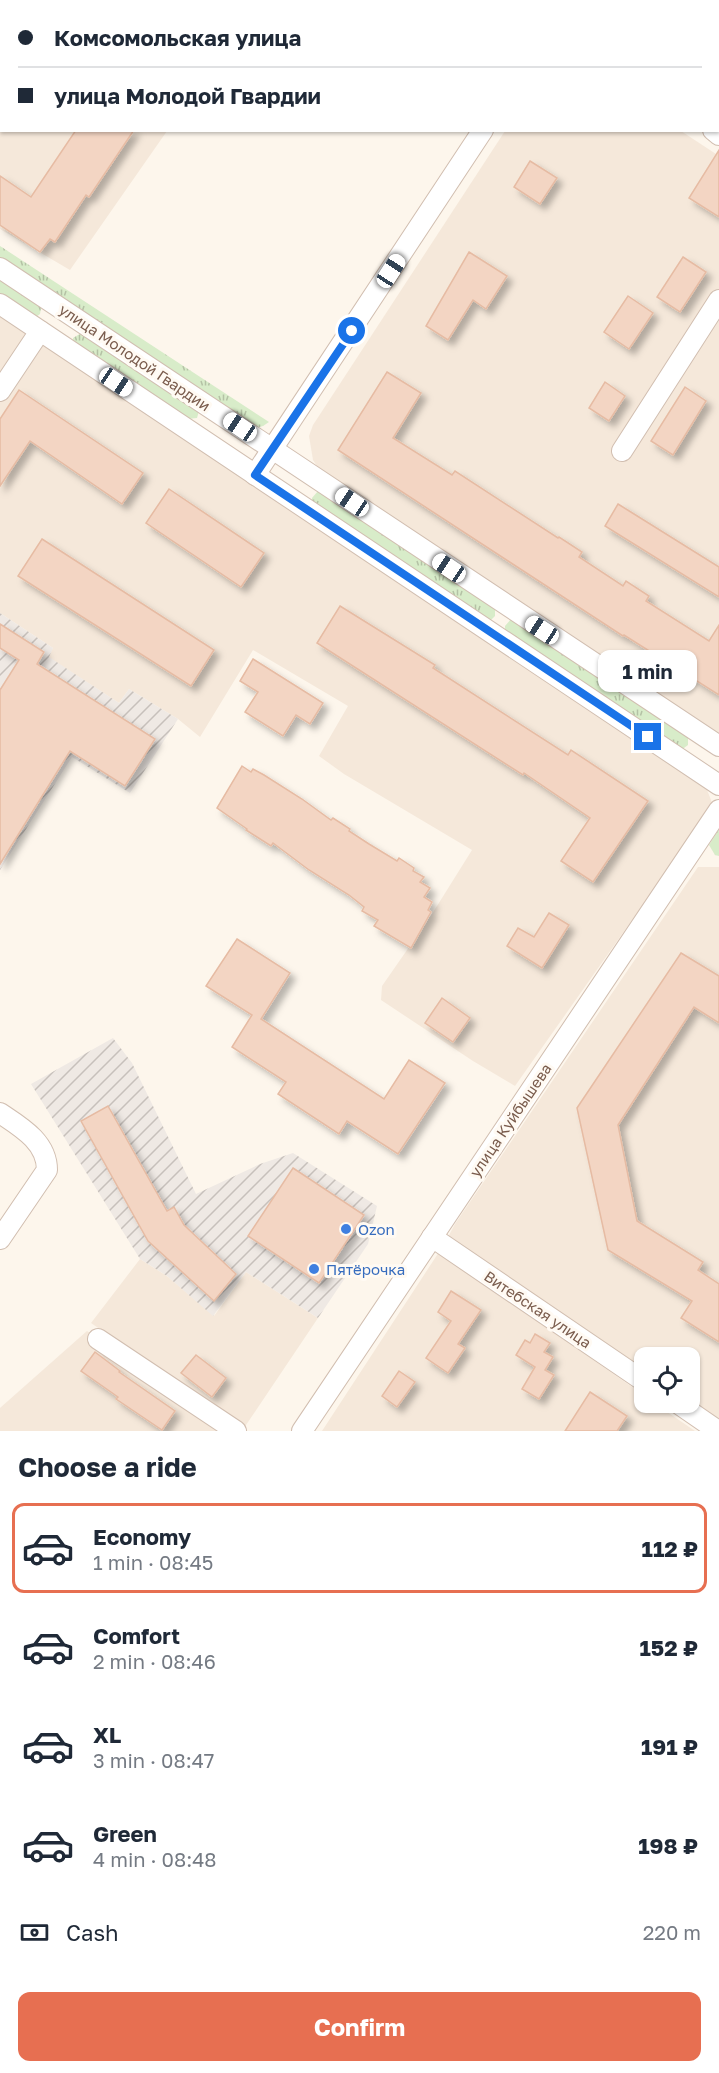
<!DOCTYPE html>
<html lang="en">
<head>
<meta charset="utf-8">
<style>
	body { margin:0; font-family:"Golos Text",sans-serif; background:#f6f6f7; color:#1f2937; height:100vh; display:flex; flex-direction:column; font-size:22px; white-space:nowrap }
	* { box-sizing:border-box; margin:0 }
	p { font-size:20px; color:#747a83 }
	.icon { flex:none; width:33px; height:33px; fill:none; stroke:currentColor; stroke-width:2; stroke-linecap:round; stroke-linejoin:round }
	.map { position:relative; height:1431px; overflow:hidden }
	.sheet { display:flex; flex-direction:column; background:#fff; flex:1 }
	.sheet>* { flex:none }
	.guide { position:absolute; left:0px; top:0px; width:720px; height:132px; box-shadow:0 2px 4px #0004; display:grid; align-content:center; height:132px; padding:0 18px; background:#fff }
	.buttons { position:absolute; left:634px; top:1347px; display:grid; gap:12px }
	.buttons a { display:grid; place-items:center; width:66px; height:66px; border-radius:12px; background:#fff; box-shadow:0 2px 4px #0004; font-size:30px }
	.end { position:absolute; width:27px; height:27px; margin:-14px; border:8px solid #1a73e8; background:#fff; box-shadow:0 0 0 3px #fff }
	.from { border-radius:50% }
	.bubble { position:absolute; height:42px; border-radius:12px; background:#fff; box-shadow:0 2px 4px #0004; font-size:20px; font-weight:700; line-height:42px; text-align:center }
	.car { position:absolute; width:18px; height:36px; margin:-18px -9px; border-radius:8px; box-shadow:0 0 4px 2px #0007; background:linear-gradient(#fff 24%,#345 0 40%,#fff 0 76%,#345 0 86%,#fff 0) }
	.guide b { display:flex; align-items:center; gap:21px; height:57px; font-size:22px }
	.guide b+b { border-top:2px solid #e0e1e3 }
	.guide i { width:15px; height:15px; background:#1f2937 }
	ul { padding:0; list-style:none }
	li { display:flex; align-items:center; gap:18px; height:90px; margin:0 12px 9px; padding:0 6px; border:3px solid transparent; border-radius:12px }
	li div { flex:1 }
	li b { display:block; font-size:22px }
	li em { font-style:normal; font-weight:700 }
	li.selected { border-color:#e76f51 }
	li>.icon { width:54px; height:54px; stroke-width:1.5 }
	h2 { padding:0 18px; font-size:27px; line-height:72px }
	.pay { display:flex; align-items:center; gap:15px; height:66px; padding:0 18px; font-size:22px }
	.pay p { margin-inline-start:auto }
	.action { display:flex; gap:12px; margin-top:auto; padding:12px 18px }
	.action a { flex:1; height:69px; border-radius:12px; background:#e76f51; color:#fff; font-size:24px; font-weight:700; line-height:69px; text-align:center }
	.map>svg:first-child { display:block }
	.residential { fill:#f5e8da }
	.industrial { fill:url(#industrial-furrows) }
	.grass { fill:url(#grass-tufts) }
	.forest { fill:url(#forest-crowns) }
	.building { fill:#f3d5c3; stroke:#e6bba3; stroke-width:1.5; filter:url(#shadow) }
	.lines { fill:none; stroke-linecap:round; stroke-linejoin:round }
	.street-casing { stroke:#d1beb0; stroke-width:22 }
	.street { stroke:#fff; stroke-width:20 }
	.route { stroke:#1a73e8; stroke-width:8 }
	.shop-dot { fill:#3f7fe0; stroke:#fffaf3; stroke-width:2 }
	.labels { text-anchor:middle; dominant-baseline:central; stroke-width:6; stroke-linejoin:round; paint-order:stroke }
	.street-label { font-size:15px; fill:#7a5c4d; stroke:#fffaf3 }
	.shop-label { font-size:15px; fill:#366cbe; stroke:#fffaf3; text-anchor:start }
</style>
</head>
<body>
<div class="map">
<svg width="719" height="1431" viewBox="0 0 719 1431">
	<defs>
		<pattern id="industrial-furrows" width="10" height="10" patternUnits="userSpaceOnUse" patternTransform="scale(1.5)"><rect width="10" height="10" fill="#efe9e4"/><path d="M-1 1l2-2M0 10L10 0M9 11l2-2" fill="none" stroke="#c7c0bb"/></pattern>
		<pattern id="grass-tufts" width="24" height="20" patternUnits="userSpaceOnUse" patternTransform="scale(1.5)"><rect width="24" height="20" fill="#d8ecc9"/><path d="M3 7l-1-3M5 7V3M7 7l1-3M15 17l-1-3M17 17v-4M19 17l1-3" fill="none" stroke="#b4c2a5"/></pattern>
		<pattern id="forest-crowns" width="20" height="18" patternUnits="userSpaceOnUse" patternTransform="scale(1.5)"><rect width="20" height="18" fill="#d8ecc9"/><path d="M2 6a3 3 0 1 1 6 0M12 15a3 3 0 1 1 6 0" fill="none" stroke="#b4c2a5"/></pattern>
		<filter id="shadow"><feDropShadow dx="5.5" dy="5.5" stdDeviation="3" flood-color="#0004"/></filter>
	</defs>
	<rect width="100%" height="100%" fill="#fdf6ec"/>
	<g class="residential">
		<path d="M0,0H257L256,2H2V130L167,131L70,270L0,229Z"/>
		<path d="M399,0H557L556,2H401Z"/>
		<path d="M587,0H719V113L718,2H587Z"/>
		<path d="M505,131H681L719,156V738L327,481L313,460L309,436L313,425Z"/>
		<path d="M0,314L705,785L713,805L515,1086L473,1061L381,1000L382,986L432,914L472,850L344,774L319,756L348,706L253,650L200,737L178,719L129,689L119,703L48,657L53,648L0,613Z"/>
		<path d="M698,867H719V1419L690,1400V1358H645V1369L448,1237L455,1224Z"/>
		<path d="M439,1252L645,1396V1402L654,1403L695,1431H322Z"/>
		<path d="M140,1259L167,1276L214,1316L246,1272L318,1318L244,1428L91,1323Z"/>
		<path d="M87,1331L230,1431H0V1408Z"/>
	</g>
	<g class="industrial">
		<path d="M0,613L53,648L49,657L119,703L129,689L178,719L130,793L72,757L0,870Z"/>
		<path d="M113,1038L132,1063L196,1194L260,1164L293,1153L377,1206L368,1244L318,1318L246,1272L213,1316L167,1276L140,1259L31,1084Z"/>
	</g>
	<g class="grass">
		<path d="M0,246L269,422L263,426L256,428L0,263Z"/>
		<path d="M0,275L38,301L41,308L40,314L36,317L0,296Z"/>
		<path d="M83,332L199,411L197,418L187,419L73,344V338Z"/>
		<path d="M318,491H322L495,606V616L491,620H485L312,504V498Z"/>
		<path d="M511,619L688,735V745L684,748L678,749L505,633V626Z"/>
	</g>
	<path class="forest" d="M719,829V856L715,855L709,845Z"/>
	<g class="building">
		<path d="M76,130H134L89,197L86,195L55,242L50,239L40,252L0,225V176L31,197Z"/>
		<path d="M719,150V217L689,198Z"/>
		<path d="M530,161L557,178L540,204L514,187Z"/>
		<path d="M469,252L507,276L486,309L473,300L448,340L426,326Z"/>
		<path d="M683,257L706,272L680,312L657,297Z"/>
		<path d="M628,296L653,313L629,349L604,332Z"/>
		<path d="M387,372L421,393L393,438L452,475L455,471L558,538L559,537L582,552L579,557L623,586L626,581L649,596L646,601L709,641L719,625V695L624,635L623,636L338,450Z"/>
		<path d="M605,382L625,396L609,421L589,408Z"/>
		<path d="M685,387L706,401L673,455L651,441Z"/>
		<path d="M19,390L143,473L122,504L30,441L0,486V419Z"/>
		<path d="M169,489L264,553L241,587L146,523Z"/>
		<path d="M618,504L719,567V597L605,526Z"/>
		<path d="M42,539L214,650L191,686L18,576Z"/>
		<path d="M340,606L435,665L433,668L568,755L571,750L648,801L593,882L561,861L590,818L524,773L523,775L317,643Z"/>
		<path d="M0,624L44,652L37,664L155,739L125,786L70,751L0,864V690L19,660L0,648Z"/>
		<path d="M253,659L323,703L310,724L296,715L283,736L245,712L258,692L240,681Z"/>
		<path d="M242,766L251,772L253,769L264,775L302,799L331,820L333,818L350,829L349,831L369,844L397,861L399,858L414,868L413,871L424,877L420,882L430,888L424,897L432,902L428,910L431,912L411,948L374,926L378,920L362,911L364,907L349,895L309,870L273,843L271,846L246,830L247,829L217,808Z"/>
		<path d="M549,913L569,925L542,968L507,946L518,928L534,937Z"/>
		<path d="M237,939L290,973L261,1019L384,1099L409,1060L445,1083L398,1154L347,1121L339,1134L278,1094L286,1082L232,1047L252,1015L206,986Z"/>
		<path d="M681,953L719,976V1023L694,1007L618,1125L637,1221L703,1262L698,1270L719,1284V1342L681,1318L692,1301L608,1250L577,1108Z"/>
		<path d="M442,998L470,1018L453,1042L425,1023Z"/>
		<path d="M108,1106L167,1211L174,1207L184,1225L236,1274L214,1301L148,1241L81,1121Z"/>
		<path d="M293,1168L364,1215L319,1283L248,1236Z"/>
		<path d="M451,1291L481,1310L458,1344L465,1348L448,1373L426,1358L451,1321L438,1312Z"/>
		<path d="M535,1334L550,1343L544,1352L553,1357L545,1370L554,1375L539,1399L522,1389L535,1367L516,1355L525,1340L530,1343Z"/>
		<path d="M95,1352L120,1371L119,1372L175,1411L162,1430L116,1399L118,1397L81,1371Z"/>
		<path d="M196,1355L226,1378L212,1397L181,1373Z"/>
		<path d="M399,1371L415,1382L397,1407L382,1396Z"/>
		<path d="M590,1392L627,1416L617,1431H565Z"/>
	</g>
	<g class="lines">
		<g class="street-casing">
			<g id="street">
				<path d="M451,0L453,2"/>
				<path d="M568,2L569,0"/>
				<path d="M713,130L719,135"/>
				<path d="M0,268L719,746"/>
				<path d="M0,304L719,785"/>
				<path d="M0,391L40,331"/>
				<path d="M622,451L719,300"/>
				<path d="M255,475L483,130"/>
				<path d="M0,1113C21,1127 47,1142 47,1170L0,1239"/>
				<path d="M432,1237L645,1382"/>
				<path d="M98,1339L236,1431"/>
				<path d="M676,1402L718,1431"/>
				<path d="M302,1431L719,810"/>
			</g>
		</g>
		<use href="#street" class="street"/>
	</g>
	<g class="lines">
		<path class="route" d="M352,331L255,475L648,737"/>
	</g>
	<g class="shop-dot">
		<circle cx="346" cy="1229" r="6"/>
		<circle cx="314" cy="1269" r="6"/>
	</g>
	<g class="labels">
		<g class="street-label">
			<text transform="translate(135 357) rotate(34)">улица Молодой Гвардии</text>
			<text transform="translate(510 1120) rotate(-56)">улица Куйбышева</text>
			<text transform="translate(538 1309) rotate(34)">Витебская улица</text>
		</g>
		<g class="shop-label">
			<text x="358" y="1229">Ozon</text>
			<text x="326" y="1269">Пятёрочка</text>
		</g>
	</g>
</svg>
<div class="buttons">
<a><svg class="icon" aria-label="locate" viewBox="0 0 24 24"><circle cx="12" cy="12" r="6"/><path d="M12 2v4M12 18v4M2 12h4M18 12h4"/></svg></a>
</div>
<i class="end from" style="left:352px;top:331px"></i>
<i class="end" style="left:648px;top:737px"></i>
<div class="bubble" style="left:598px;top:650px;width:99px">1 min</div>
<i class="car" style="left:391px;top:271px;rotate:33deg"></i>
<i class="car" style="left:116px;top:382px;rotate:124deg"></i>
<i class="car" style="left:240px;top:427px;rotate:304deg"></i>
<i class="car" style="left:352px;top:502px;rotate:304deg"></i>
<i class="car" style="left:449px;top:568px;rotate:304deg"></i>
<i class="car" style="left:542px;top:630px;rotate:303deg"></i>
<div class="guide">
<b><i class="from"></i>Комсомольская улица</b>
<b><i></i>улица Молодой Гвардии</b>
</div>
</div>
<section class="sheet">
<h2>Choose a ride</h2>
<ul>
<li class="selected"><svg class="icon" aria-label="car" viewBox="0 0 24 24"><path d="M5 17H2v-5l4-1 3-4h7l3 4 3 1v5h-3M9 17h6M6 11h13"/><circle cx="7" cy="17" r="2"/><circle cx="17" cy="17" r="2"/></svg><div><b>Economy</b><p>1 min · 08:45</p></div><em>112 ₽</em></li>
<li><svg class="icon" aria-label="car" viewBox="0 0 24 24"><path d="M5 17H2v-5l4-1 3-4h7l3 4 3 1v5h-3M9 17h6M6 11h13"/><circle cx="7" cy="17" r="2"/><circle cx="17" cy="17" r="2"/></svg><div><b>Comfort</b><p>2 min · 08:46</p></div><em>152 ₽</em></li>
<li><svg class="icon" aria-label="car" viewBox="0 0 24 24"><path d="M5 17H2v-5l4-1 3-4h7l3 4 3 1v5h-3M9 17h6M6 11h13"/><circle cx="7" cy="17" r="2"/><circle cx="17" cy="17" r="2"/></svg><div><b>XL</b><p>3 min · 08:47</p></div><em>191 ₽</em></li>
<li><svg class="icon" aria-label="car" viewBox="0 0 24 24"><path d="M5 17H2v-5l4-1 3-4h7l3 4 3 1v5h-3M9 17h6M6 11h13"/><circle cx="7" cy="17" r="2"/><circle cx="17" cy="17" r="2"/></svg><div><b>Green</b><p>4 min · 08:48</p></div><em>198 ₽</em></li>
</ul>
<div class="pay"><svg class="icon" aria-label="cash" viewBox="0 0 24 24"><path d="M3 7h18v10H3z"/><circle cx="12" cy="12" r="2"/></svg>Cash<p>220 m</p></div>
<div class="action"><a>Confirm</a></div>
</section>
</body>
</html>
